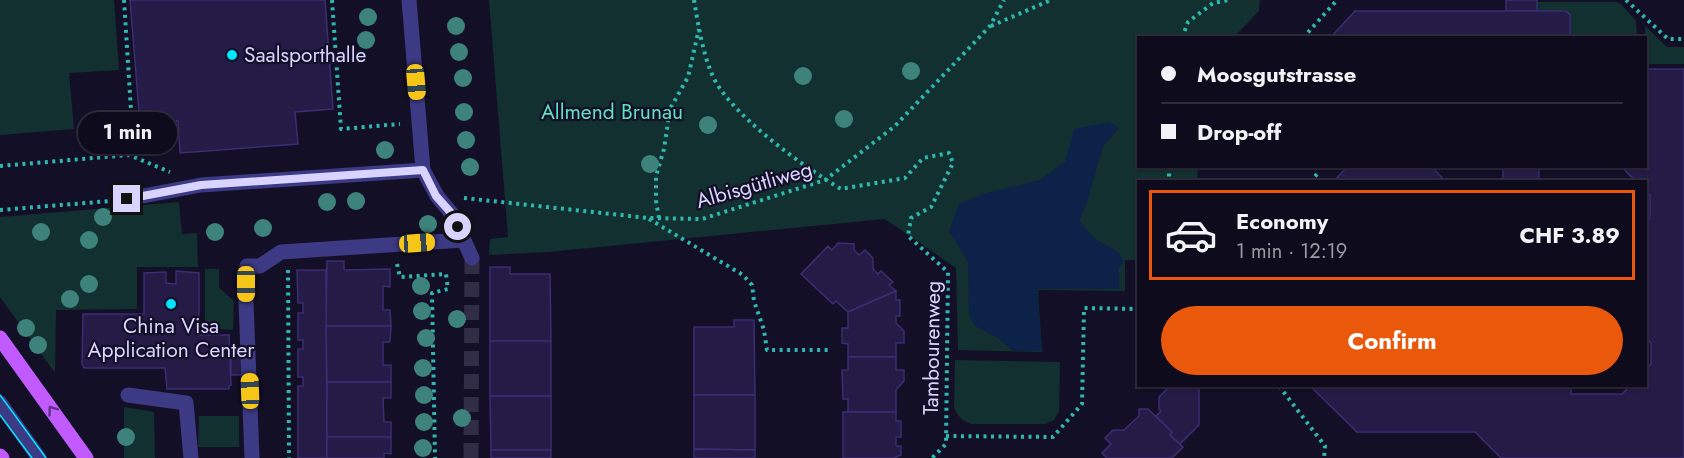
<!DOCTYPE html>
<html lang="en">
<head>
<meta charset="utf-8">
<style>
	body { margin:0; font-family:Jost,sans-serif; background:#171425; color:#f1f3f6; height:100vh; display:flex; flex-direction:column; font-size:22px; white-space:nowrap }
	* { box-sizing:border-box; margin:0 }
	p { font-size:20px; color:#9b9ba3 }
	.icon { flex:none; width:33px; height:33px; fill:none; stroke:currentColor; stroke-width:2; stroke-linecap:round; stroke-linejoin:round }
	.map { position:relative; flex:1; overflow:hidden }
	.drawer { position:absolute; left:1137px; top:180px; width:510px; height:207px; display:flex; flex-direction:column; background:#0e0b1c; border-radius:0px; box-shadow:0 2px 4px #0004,0 0 0 2px #2e2b3b }
	.drawer>* { flex:none }
	.top-card { position:absolute; left:1137px; top:36px; width:510px; height:132px; border-radius:0px; box-shadow:0 2px 4px #0004,0 0 0 2px #2e2b3b; display:grid; align-content:center; height:132px; padding:0 24px; background:#0e0b1c }
	.end { position:absolute; width:27px; height:27px; margin:-14px; border:8px solid #d9d4ff; background:#111; box-shadow:0 0 0 3px #111 }
	.from { border-radius:50% }
	.bubble { position:absolute; height:42px; border-radius:21px; background:#0e0b1c; box-shadow:0 2px 4px #0004,0 0 0 2px #2e2b3b; font-size:20px; font-weight:700; line-height:42px; text-align:center }
	.car { position:absolute; width:18px; height:36px; margin:-18px -9px; border-radius:8px; box-shadow:0 0 4px 2px #0007; background:linear-gradient(#f5c518 24%,#345 0 40%,#f5c518 0 76%,#345 0 86%,#f5c518 0) }
	.top-card b { display:flex; align-items:center; gap:21px; height:57px; font-size:22px }
	.top-card b+b { border-top:2px solid #2e2b3b }
	.top-card i { width:15px; height:15px; background:#f1f3f6 }
	ul { padding:10px 0 0; list-style:none }
	li { display:flex; align-items:center; gap:18px; height:90px; margin:0 12px 9px; padding:0 12px; border:3px solid #2e2b3b; border-radius:0px }
	li div { flex:1 }
	li b { display:block; font-size:22px }
	li em { font-style:normal; font-weight:700 }
	li.selected { border-color:#ea580c }
	li>.icon { width:54px; height:54px; stroke-width:1.5 }
	.action { display:flex; gap:12px; margin-top:auto; padding:12px 24px }
	.action a { flex:1; height:69px; border-radius:36px; background:#ea580c; color:#fff; font-size:24px; font-weight:700; line-height:69px; text-align:center }
	.map>svg:first-child { display:block }
	.green { fill:#12302f }
	.water { fill:#0c2248 }
	.building { fill:#241b47; stroke:#3b2d73; stroke-width:1.5 }
	.lines { fill:none; stroke-linecap:round; stroke-linejoin:round }
	.minor-tunnel { stroke:#312d47; stroke-width:15; stroke-dasharray:15 8; stroke-linecap:butt }
	.path { stroke:#2fb8b0; stroke-width:4; stroke-dasharray:3 4.5; stroke-linecap:butt }
	.minor { stroke:#3d3a85; stroke-width:15 }
	.major { stroke:#c25bff; stroke-width:15 }
	.tram { stroke:#00e5ff; stroke-width:1.5 }
	.tree { fill:#3d827b }
	.oneway { stroke:#623188 }
	.route { stroke:#d9d4ff; stroke-width:8 }
	.poi-dot { fill:#00e5ff; stroke:#130f26; stroke-width:2 }
	.labels { text-anchor:middle; dominant-baseline:central; stroke-width:4.5; stroke-linejoin:round; paint-order:stroke }
	.poi-label { font-size:21px; fill:#d9d4ff; stroke:#130f26; text-anchor:start }
	.park-label { font-size:21px; fill:#5fe0c0; stroke:#130f26 }
	.street-label { font-size:21px; fill:#d9d4ff; stroke:#130f26 }
</style>
</head>
<body>
<div class="map">
<svg width="1684" height="458" viewBox="0 0 1684 458">
	<rect width="100%" height="100%" fill="#130f26"/>
	<g class="green">
		<path d="M0,0H114L119,70L69,73L74,129L0,135Z"/>
		<path d="M489,0H1260L1259,11L1234,37L1138,38V166L1198,167L1197,181L1138,182V260H1125V291L1038,290L1042,352L958,350L956,268L885,219L548,252L489,255L490,239L508,237Z"/>
		<path d="M1537,2H1617L1622,5L1636,21L1637,37H1570V15L1566,11H1537Z"/>
		<path d="M1645,26L1667,47H1684V64H1646Z"/>
		<path d="M179,202L182,234L197,233L198,267H137V309L56,310L55,373L0,297V217Z"/>
		<path d="M205,269H219V288L234,301L233,330L205,328Z"/>
		<path d="M955,360L1060,362L1059,411L1054,420L1045,424H971C962,421 957,416 954,407Z"/>
		<path d="M124,407L154,412L155,458H124Z"/>
		<path d="M199,416H239V447H198Z"/>
	</g>
	<path class="water" d="M1109,122L1119,128L1103,146L1088,199L1079,221L1095,239L1118,252L1124,262L1119,268V289H1037L1042,351H1013L998,338L975,326L969,314L968,262L949,231L959,204L985,193L1040,180L1065,162L1074,129Z"/>
	<g class="building">
		<path d="M130,0H325L333,109L295,112L298,144L180,153L178,121L140,124Z"/>
		<rect x="1506" y="0" width="31" height="11"/>
		<path d="M1355,11H1566L1570,15V38H1330Z"/>
		<path d="M1646,69H1684V458H1501L1475,432H1357L1310,386H1571V394H1622L1630,386H1646V370L1651,364V343L1646,338V223L1650,218V195L1646,190V182H1636L1621,166H1646Z"/>
		<path d="M1348,166H1431L1446,182H1333Z"/>
		<path d="M1503,166H1539V182H1459L1503,181Z"/>
		<path d="M838,243L854,244V250L859,255L865,250L873,258V269L878,274L881,271L893,282L889,285L896,291L848,312L836,301L833,304L801,274L828,246L832,250Z"/>
		<path d="M327,261H344V270L390,269V287L383,286V310H390L391,326H326Z"/>
		<path d="M490,267H510V274H550L551,341H490Z"/>
		<path d="M297,270H326L327,458H298V386H303V377H298V349H303V340H298V313H303V303H298Z"/>
		<path d="M176,271L199,273V335H229L231,385L229,386V389H167L165,368H84L82,364L83,314H144V273L166,272V283L176,284Z"/>
		<path d="M896,291V300H900V316H896V323L904,331V343H896V357H848V344L842,343V328H848V312Z"/>
		<path d="M734,320H754L755,395H694V327H734Z"/>
		<path d="M326,326H391L390,342H383V365H391V382H327Z"/>
		<rect x="490" y="341" width="61" height="55"/>
		<rect x="231" y="350" width="11" height="25"/>
		<path d="M848,357H896V370H904V381L896,390V412H848V399H843L842,370H848Z"/>
		<path d="M327,382H391V398H383L384,422H391V437H327Z"/>
		<path d="M1170,386H1199V425L1180,444L1170,435L1172,432L1156,416L1161,411L1159,409V397Z"/>
		<path d="M694,395H755V450L694,449Z"/>
		<path d="M490,396H551V450H491Z"/>
		<path d="M1139,409H1148L1172,432L1170,435L1183,447L1172,458H1107L1102,453L1111,444L1105,438L1113,430H1124L1139,416Z"/>
		<path d="M843,412H896V421H901V437H896V446H901V455L894,458H843Z"/>
		<path d="M327,437H391V454L384,453V458H327Z"/>
		<path d="M694,449L755,450V458H694Z"/>
		<rect x="491" y="450" width="60" height="8"/>
	</g>
	<g class="lines">
		<path class="minor-tunnel" d="M471,458L472,258"/>
		<g class="path">
			<path d="M124,0L134,157"/>
			<path d="M332,0L341,129L400,124"/>
			<path d="M694,0C698,24 702,49 711,72C726,112 804,167 841,189L905,178L923,158L949,153L953,163L931,207L911,218L908,236L948,272L946,444L932,458"/>
			<path d="M1626,0L1668,39H1684"/>
			<path d="M991,26L1051,0"/>
			<path d="M1182,38L1188,22L1213,3L1229,0"/>
			<path d="M1303,38L1337,0"/>
			<path d="M0,166L129,155L170,172"/>
			<path d="M1169,166V182"/>
			<path d="M1310,182L1318,173L1317,166"/>
			<path d="M464,198L648,218L702,219L825,180L895,126L990,26L1004,0"/>
			<path d="M0,210L110,201"/>
			<path d="M659,218L656,201V176L664,149L670,109L688,77L699,29"/>
			<path d="M649,219L743,275L752,285L754,301L764,330L767,350H832"/>
			<path d="M397,264L400,277L446,274L448,289L432,293L435,458"/>
			<path d="M288,270L289,458"/>
			<path d="M1279,386L1325,446L1324,458"/>
			<path d="M946,436L1053,437L1082,404L1084,308L1138,309"/>
		</g>
		<g class="minor">
			<path d="M409,0L423,170L437,196L452,214L472,258"/>
			<path d="M127,199L201,185L423,170"/>
			<path d="M128,395L186,403L191,458"/>
			<path d="M0,403L39,458"/>
			<path d="M252,458L246,302L247,266H260L281,252L463,240"/>
		</g>
		<g class="major">
			<path d="M0,338L86,458"/>
			<path d="M0,456L2,458"/>
		</g>
		<g class="tram">
			<path d="M0,395L46,458"/>
			<path d="M0,415L32,458"/>
		</g>
	</g>
	<g class="tree">
		<circle cx="368" cy="17" r="9"/>
		<circle cx="456" cy="26" r="9"/>
		<circle cx="366" cy="40" r="9"/>
		<circle cx="459" cy="52" r="9"/>
		<circle cx="911" cy="71" r="9"/>
		<circle cx="803" cy="76" r="9"/>
		<circle cx="463" cy="78" r="9"/>
		<circle cx="464" cy="112" r="9"/>
		<circle cx="844" cy="119" r="9"/>
		<circle cx="708" cy="125" r="9"/>
		<circle cx="466" cy="140" r="9"/>
		<circle cx="385" cy="150" r="9"/>
		<circle cx="650" cy="164" r="9"/>
		<circle cx="470" cy="167" r="9"/>
		<circle cx="356" cy="201" r="9"/>
		<circle cx="327" cy="202" r="9"/>
		<circle cx="103" cy="217" r="9"/>
		<circle cx="428" cy="224" r="9"/>
		<circle cx="263" cy="228" r="9"/>
		<circle cx="41" cy="232" r="9"/>
		<circle cx="215" cy="232" r="9"/>
		<circle cx="89" cy="240" r="9"/>
		<circle cx="89" cy="284" r="9"/>
		<circle cx="421" cy="286" r="9"/>
		<circle cx="70" cy="299" r="9"/>
		<circle cx="422" cy="311" r="9"/>
		<circle cx="457" cy="319" r="9"/>
		<circle cx="26" cy="328" r="9"/>
		<circle cx="426" cy="338" r="9"/>
		<circle cx="38" cy="345" r="9"/>
		<circle cx="423" cy="368" r="9"/>
		<circle cx="424" cy="395" r="9"/>
		<circle cx="462" cy="418" r="9"/>
		<circle cx="424" cy="422" r="9"/>
		<circle cx="126" cy="437" r="9"/>
		<circle cx="423" cy="448" r="9"/>
	</g>
	<defs><path id="oneway-chevron" d="M-2-3.5L2.5 0L-2 3.5" fill="none" stroke-width="1.6" stroke-linecap="round" stroke-linejoin="round" transform="scale(1.5)"/></defs>
	<use class="oneway" href="#oneway-chevron" transform="translate(52 410) rotate(-126)"/>
	<g class="lines">
		<path class="route" d="M127,199L201,185L423,170L436,196L452,214L458,227"/>
	</g>
	<g class="poi-dot">
		<circle cx="232" cy="55" r="6"/>
		<circle cx="171" cy="304" r="6"/>
	</g>
	<g class="labels">
		<g class="poi-label">
			<text x="244" y="55">Saalsporthalle</text>
			<text x="171" y="326" text-anchor="middle">China Visa<tspan x="171" dy="24">Application Center</tspan></text>
		</g>
		<g class="park-label">
			<text x="612" y="112">Allmend Brunau</text>
		</g>
		<g class="street-label">
			<text transform="translate(754 185) rotate(-16)">Albisgütliweg</text>
			<text transform="translate(932 348) rotate(-89)">Tambourenweg</text>
		</g>
	</g>
</svg>
<i class="end from" style="left:458px;top:227px"></i>
<i class="end" style="left:127px;top:199px"></i>
<div class="bubble" style="left:78px;top:112px;width:99px">1 min</div>
<i class="car" style="left:416px;top:82px;rotate:175deg"></i>
<i class="car" style="left:417px;top:243px;rotate:86deg"></i>
<i class="car" style="left:246px;top:284px;rotate:180deg"></i>
<i class="car" style="left:250px;top:391px;rotate:358deg"></i>
<div class="top-card">
<b><i class="from"></i>Moosgutstrasse</b>
<b><i></i>Drop-off</b>
</div>
<section class="drawer">
<ul>
<li class="selected"><svg class="icon" aria-label="car" viewBox="0 0 24 24"><path d="M5 17H2v-5l4-1 3-4h7l3 4 3 1v5h-3M9 17h6M6 11h13"/><circle cx="7" cy="17" r="2"/><circle cx="17" cy="17" r="2"/></svg><div><b>Economy</b><p>1 min · 12:19</p></div><em>CHF 3.89</em></li>
</ul>
<div class="action"><a>Confirm</a></div>
</section>
</div>
</body>
</html>
